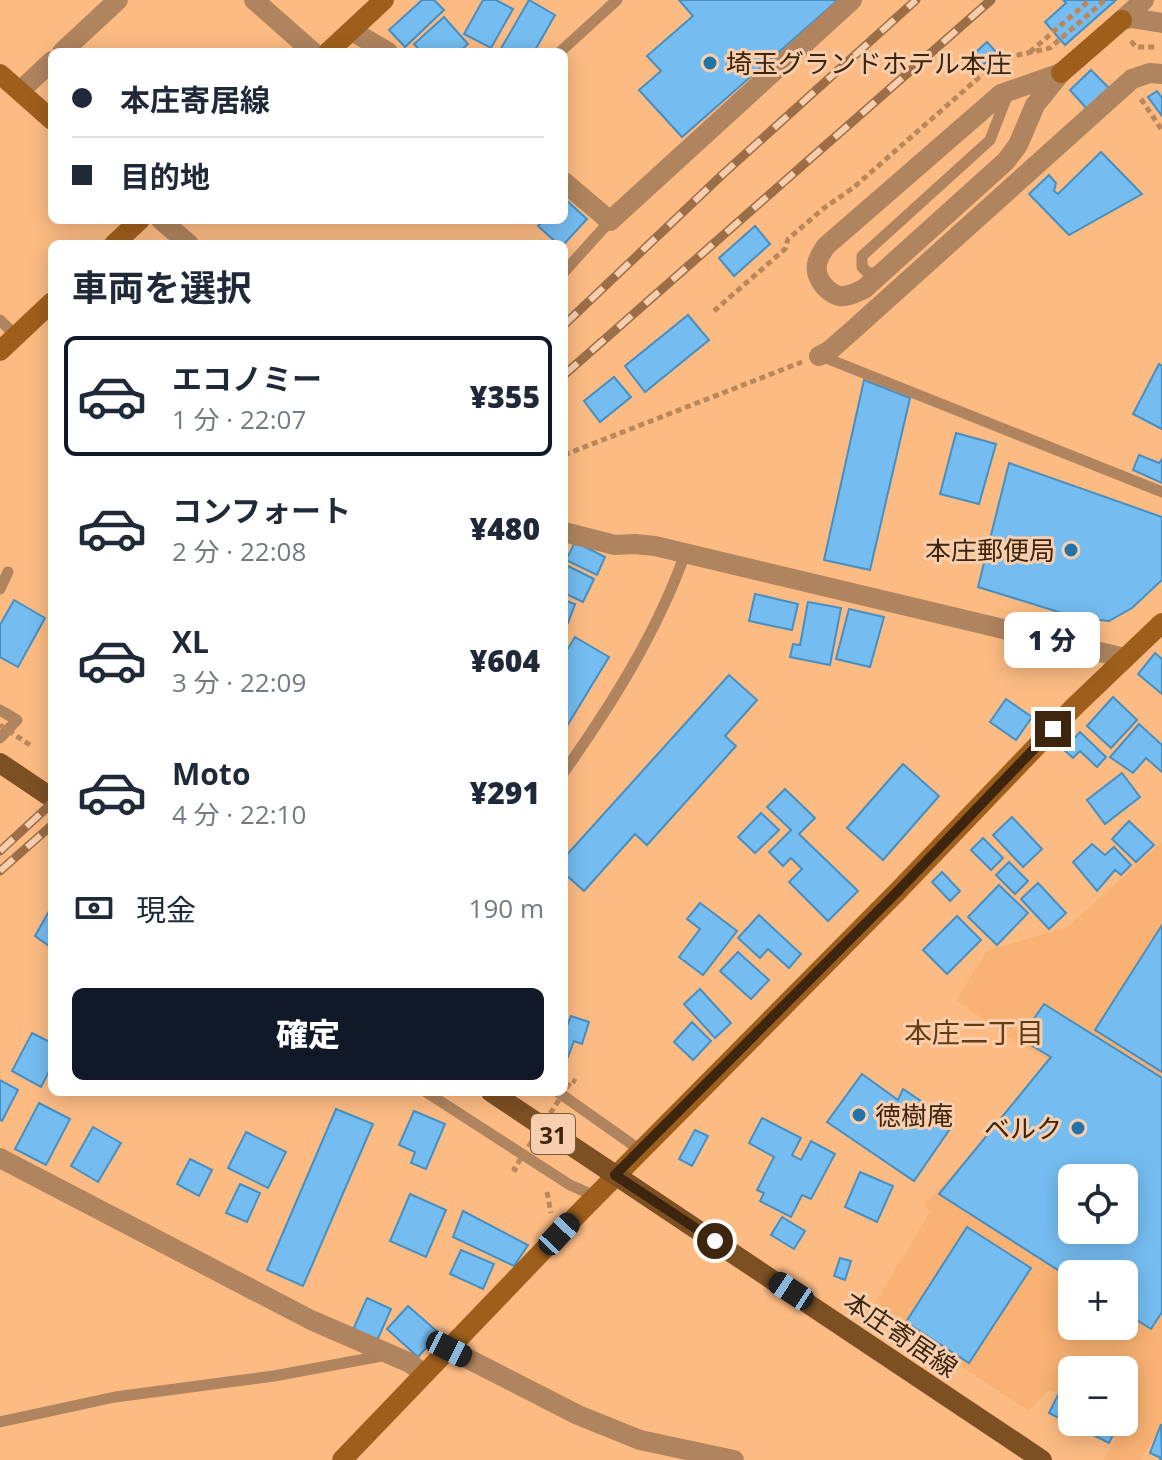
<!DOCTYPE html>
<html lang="ja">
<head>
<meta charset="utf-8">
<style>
	body { margin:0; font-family:"Open Sans","Noto Sans JP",sans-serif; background:#f6f6f7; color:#1f2937; height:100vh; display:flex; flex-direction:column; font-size:30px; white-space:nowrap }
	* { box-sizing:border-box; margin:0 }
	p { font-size:26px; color:#747a83 }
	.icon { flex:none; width:44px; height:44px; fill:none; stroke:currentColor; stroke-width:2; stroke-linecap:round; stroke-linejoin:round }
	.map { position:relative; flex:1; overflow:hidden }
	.drawer { position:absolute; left:48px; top:240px; width:520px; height:856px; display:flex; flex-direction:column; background:#fff; border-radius:12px; box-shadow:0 4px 20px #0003 }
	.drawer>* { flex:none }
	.guide { position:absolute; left:48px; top:48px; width:520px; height:176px; border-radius:12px; box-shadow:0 4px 20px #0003; display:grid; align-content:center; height:176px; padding:0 24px; background:#fff }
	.buttons { position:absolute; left:1058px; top:1164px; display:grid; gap:16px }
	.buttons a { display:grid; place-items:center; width:80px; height:80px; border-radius:12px; background:#fff; box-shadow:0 4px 20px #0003; font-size:40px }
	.end { position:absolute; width:36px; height:36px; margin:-18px; border:10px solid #3e250d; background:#fff; box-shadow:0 0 0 4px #fff }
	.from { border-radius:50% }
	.bubble { position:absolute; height:56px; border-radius:12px; background:#fff; box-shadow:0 4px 20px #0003; font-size:26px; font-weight:800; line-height:56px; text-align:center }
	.car { position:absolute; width:24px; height:48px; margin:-24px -12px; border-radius:10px; box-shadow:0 0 6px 2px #0007; background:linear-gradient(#222 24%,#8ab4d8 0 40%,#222 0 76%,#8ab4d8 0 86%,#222 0) }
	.guide b { display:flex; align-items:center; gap:28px; height:76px; font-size:30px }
	.guide b+b { border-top:2px solid #e0e1e3 }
	.guide i { width:20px; height:20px; background:#1f2937 }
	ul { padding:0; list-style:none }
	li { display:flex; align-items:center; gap:24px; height:120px; margin:0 16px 12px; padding:0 8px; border:4px solid transparent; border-radius:12px }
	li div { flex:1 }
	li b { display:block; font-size:30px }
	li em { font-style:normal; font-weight:800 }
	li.on { border-color:#111827 }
	li>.icon { width:72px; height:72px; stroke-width:1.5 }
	h2 { padding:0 24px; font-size:36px; line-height:96px }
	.pay { display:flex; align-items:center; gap:20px; height:88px; padding:0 24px; font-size:30px }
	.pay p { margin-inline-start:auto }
	.button { display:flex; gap:16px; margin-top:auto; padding:16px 24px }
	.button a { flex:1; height:92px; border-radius:12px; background:#111827; color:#fff; font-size:32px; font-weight:800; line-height:92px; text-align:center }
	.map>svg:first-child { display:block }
	.built { fill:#f9b273; fill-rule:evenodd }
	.building { fill:#75bdf1; stroke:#478fc1; stroke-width:2; fill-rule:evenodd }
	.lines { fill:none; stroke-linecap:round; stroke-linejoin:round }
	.path { stroke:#ba875a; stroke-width:5; stroke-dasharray:6 4; stroke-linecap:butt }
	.lane { stroke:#af845e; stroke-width:11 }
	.street { stroke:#af845e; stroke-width:20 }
	.secondary { stroke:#9f5f1c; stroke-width:20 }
	.primary { stroke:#7d5024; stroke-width:20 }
	.rail-casing { stroke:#9b6e47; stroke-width:9 }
	.rail { stroke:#f7cfae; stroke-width:6; stroke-dasharray:18; stroke-linecap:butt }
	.path-bridge { stroke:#ba875a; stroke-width:5; stroke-dasharray:6 4; stroke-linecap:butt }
	.route { stroke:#3e250d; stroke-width:10 }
	.poi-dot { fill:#2573a5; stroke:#f7cfae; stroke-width:3 }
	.labels { text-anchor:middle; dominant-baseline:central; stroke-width:6; stroke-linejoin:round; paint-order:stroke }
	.shield { fill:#f7cfae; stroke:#76583d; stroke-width:2 }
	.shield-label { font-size:24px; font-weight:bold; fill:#3e250d }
	.poi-label { font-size:26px; fill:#3e250d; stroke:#f7cfae; text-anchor:start }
	.street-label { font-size:26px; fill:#3e250d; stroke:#f7cfae }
	.neighbourhood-label { font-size:28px; fill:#673b0d; stroke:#f7cfae }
</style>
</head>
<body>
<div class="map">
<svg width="1162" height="1460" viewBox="0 0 1162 1460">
	<rect width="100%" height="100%" fill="#fcbb83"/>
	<path class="built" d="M1162,842V1424L1141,1460H1104L1128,1418L1124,1416V1370H1072V1398L1049,1390L1029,1411L872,1308L930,1212L924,1206L1049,1066L1046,1058L1019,1044L956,1000L987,951L1067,927ZM1072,1178H1124V1230H1072ZM1072,1274H1124V1326H1072Z"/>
	<g class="building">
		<path d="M422,0H434L444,10L405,47L389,30Z"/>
		<path d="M483,0H496L513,9L491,48L464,34Z"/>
		<path d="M529,0L555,15L534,52H499Z"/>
		<path d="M679,0H838L682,137L639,90L661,71L647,56L693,16Z"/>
		<path d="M1063,0H1116L1065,45L1045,22L1066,3Z"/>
		<path d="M444,17L468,44L459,52H421L414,44Z"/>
		<path d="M987,42L996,52L993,54L995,56L978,68L969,58Z"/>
		<path d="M1091,70L1109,88L1087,109L1070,90Z"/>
		<path d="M1157,91L1162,98V116L1148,97Z"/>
		<path d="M1101,152L1142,194L1069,235L1029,194L1049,175L1056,183L1054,191L1058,194Z"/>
		<path d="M564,198L587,219L564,244H558L538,226L544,220H564Z"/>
		<path d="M755,226L770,244L734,276L719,258Z"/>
		<path d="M688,315L709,340L645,392L625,366Z"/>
		<path d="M1159,364L1162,366V429L1133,414Z"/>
		<path d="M614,377L631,397L600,422L584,401Z"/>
		<path d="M864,380L910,398L870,570L824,560Z"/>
		<path d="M956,433L996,444L979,504L940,494Z"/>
		<path d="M1139,455L1159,463L1162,459V483L1133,470Z"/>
		<path d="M1009,463L1162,517V580L1132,608L1109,621L1078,618L978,587Z"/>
		<path d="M575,542L605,557L597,575L566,560Z"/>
		<path d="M568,566L594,579L583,602L564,593V575Z"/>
		<path d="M755,594L798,604L792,630L749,621Z"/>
		<path d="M14,600L45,618L18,667L0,657V625Z"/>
		<path d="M564,600L575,604L568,623L564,622Z"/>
		<path d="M808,602L841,608L830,665L790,657L793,644L800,645Z"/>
		<path d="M849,609L884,617L870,667L836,659Z"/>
		<path d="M575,637L609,657L564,731V655Z"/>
		<path d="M1155,653L1162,659V694L1138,674Z"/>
		<path d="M729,675L757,700L725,736L736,746L647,845L635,834L584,891L564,873V858Z"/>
		<path d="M1113,697L1137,720L1111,748L1087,726Z"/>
		<path d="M1006,699L1032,717L1016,740L990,722Z"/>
		<path d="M1139,724L1162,745V772L1146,758L1133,773L1110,757Z"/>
		<path d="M1080,732L1106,757L1097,767L1080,751L1073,758L1064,750Z"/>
		<path d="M903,764L939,796L883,860L847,828Z"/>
		<path d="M1122,773L1140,797L1105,824L1087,800Z"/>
		<path d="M785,789L815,818L799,834L858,891L828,921L789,882L802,869L791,858L783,866L769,852L791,830L767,807Z"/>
		<path d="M761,813L779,830L755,853L738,837Z"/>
		<path d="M1012,817L1042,849L1023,867L993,835Z"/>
		<path d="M1129,821L1154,845L1136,862L1112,839Z"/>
		<path d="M983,838L1003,858L991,870L971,850Z"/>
		<path d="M1092,844L1105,855L1114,847L1131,865L1121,875L1115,870L1097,891L1073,862Z"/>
		<path d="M1009,862L1028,881L1015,894L996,875Z"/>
		<path d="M942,872L960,891L950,901L932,882Z"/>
		<path d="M1038,883L1066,913L1049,929L1021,899Z"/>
		<path d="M999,885L1028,913L997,945L968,917Z"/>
		<path d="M700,903L737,931L703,975L679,957L700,929L687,919Z"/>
		<path d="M52,906V948L35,936Z"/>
		<path d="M759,915L801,954L789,968L768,949L760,958L738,938Z"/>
		<path d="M957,916L981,940L947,974L923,950Z"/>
		<path d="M1162,925V1072L1095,1030Z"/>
		<path d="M738,952L769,980L751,999L720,971Z"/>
		<path d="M700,989L731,1023L715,1038L684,1004Z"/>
		<path d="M1044,1004L1162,1078V1312L1151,1329L1124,1312V1274H1072V1279L939,1194L1051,1057L1020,1039ZM1072,1178H1124V1230H1072Z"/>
		<path d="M571,1016L589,1022L582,1044L574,1041L568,1057L564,1056V1025L567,1026Z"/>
		<path d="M692,1022L711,1041L693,1060L674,1042Z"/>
		<path d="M32,1033L52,1043V1066L41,1087L12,1071Z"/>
		<path d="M862,1074L898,1100L903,1089L954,1123L914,1181L827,1122Z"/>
		<path d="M0,1080L18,1090L2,1121L0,1120Z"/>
		<path d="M39,1103L70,1119L46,1165L15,1149Z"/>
		<path d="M336,1109L373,1124L303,1286L267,1270Z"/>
		<path d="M414,1111L445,1124L426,1169L411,1163L415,1152L399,1145Z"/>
		<path d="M762,1118L801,1138L792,1155L801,1160L811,1141L835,1154L811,1199L802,1195L791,1217L760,1201L764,1193L757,1190L774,1157L749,1143Z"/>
		<path d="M93,1127L121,1143L98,1182L71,1166Z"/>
		<path d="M695,1130L708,1136L692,1166L679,1159Z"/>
		<path d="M246,1132L286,1152L268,1188L228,1168Z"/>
		<path d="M190,1159L212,1170L199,1196L177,1184Z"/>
		<path d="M860,1172L893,1186L877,1222L845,1207Z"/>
		<path d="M240,1184L260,1193L247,1222L226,1213Z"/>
		<path d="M410,1194L446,1210L426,1257L390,1241Z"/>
		<path d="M463,1211L528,1245L514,1266L453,1237Z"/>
		<path d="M782,1217L805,1231L794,1249L771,1235Z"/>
		<path d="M967,1227L1031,1268L969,1363L906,1322Z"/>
		<path d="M461,1250L494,1264L483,1289L450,1274Z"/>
		<path d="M840,1258L851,1261L845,1280L834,1276Z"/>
		<path d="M367,1298L391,1309L376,1343L352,1332Z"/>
		<path d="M408,1306L439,1333L418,1357L387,1329Z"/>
		<path d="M1059,1393L1072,1400V1422L1119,1423L1109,1443L1049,1413Z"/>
		<path d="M1161,1424L1162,1460H1160L1161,1458L1150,1453Z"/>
	</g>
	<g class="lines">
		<g class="path">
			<path d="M1131,41L1136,47H1158"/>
			<path d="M1030,52L1090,0"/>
			<path d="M1141,99L1162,130"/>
			<path d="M714,311L785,249L788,239L824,208L853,188L1000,59L1050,48L1105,0"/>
			<path d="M564,455L802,362"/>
			<path d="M547,1192L551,1213"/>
		</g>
		<g class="lane">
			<path d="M560,52L617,0"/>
			<path d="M564,272L610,221"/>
			<path d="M881,273H868L862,267V256L990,140L1009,91"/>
			<path d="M0,320L16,336"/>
			<path d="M821,356L1162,492"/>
			<path d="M0,589L8,572"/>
			<path d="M0,710L17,720L0,738"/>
			<path d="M564,772C612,704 657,632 685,554"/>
			<path d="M426,1092L570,1185L595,1196"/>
			<path d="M558,1092L640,1150"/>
			<path d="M0,1422L115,1397L274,1376L387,1355"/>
		</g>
		<g class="street">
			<path d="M254,0L313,52"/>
			<path d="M1122,20L1131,18L1162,23"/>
			<path d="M1122,20L1144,0"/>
			<path d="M352,31L388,52"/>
			<path d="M62,52L118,0"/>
			<path d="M1061,73L1035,105L1018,145L1006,161L864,289C857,292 848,297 840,296C833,295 828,290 824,286C812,271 816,260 826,246L1001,94Z"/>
			<path d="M20,91L52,61"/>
			<path d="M564,182L610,221L852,0"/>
			<path d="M161,220L189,244"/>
			<path d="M819,356L829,351L854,329L1132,79L1150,73L1162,74"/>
			<path d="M564,532L615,545L635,544L655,546L1125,658"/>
			<path d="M0,1158L311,1320L410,1363L424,1374"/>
			<path d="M449,1349L578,1415L640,1440L734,1460"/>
		</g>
		<g class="secondary">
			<path d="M328,52L384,0"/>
			<path d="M1061,73L1122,20"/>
			<path d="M0,74L52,120"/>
			<path d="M114,244L140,220"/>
			<path d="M0,351L52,302"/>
			<path d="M342,1460L581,1211L898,891L1075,706L1162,623"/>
		</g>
		<g class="primary">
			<path d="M0,763L52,798"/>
			<path d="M491,1092L1042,1460"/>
		</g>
		<g class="rail-casing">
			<g id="rail">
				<path d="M564,325L723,174L916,0"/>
				<path d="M564,375L991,0"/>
				<path d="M0,851L52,803"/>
				<path d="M0,871L52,825"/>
			</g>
		</g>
		<use href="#rail" class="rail"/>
		<g class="path-bridge">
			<path d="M0,725L33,747"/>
			<path d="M517,1171L514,1169L572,1080L576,1082"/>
		</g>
	</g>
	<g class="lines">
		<path class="route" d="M715,1241L615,1175L898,891L1053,729"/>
	</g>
	<g class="poi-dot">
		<circle cx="710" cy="63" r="8"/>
		<circle cx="1071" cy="550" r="8"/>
		<circle cx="859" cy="1115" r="8"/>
		<circle cx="1078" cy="1128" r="8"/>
	</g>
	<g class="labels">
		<rect class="shield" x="531" y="1114" width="44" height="40" rx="6"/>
		<g class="shield-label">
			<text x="553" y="1134">31</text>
		</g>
		<g class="poi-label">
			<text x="726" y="63">埼玉グランドホテル本庄</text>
			<text x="1055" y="550" text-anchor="end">本庄郵便局</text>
			<text x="875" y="1115">徳樹庵</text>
			<text x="1062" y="1128" text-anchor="end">ベルク</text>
		</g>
		<g class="street-label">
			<text transform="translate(901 1334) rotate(34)">本庄寄居線</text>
		</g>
		<g class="neighbourhood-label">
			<text x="974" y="1032">本庄二丁目</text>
		</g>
	</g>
</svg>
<div class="buttons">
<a><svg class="icon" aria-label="locate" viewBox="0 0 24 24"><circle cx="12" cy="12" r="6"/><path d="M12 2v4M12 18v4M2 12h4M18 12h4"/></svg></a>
<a>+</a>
<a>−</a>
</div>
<i class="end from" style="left:715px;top:1241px"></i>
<i class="end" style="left:1053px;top:729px"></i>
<div class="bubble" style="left:1004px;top:612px;width:96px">1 分</div>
<i class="car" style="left:559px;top:1234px;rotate:43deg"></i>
<i class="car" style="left:791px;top:1291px;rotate:303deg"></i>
<i class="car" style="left:449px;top:1349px;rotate:117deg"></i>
<div class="guide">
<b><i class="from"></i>本庄寄居線</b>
<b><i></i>目的地</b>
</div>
<section class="drawer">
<h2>車両を選択</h2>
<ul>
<li class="on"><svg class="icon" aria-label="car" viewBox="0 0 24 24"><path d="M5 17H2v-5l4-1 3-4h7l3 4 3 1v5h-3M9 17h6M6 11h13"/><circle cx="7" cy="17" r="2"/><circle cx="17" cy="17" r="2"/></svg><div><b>エコノミー</b><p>1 分 · 22:07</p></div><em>¥355</em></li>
<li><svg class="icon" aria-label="car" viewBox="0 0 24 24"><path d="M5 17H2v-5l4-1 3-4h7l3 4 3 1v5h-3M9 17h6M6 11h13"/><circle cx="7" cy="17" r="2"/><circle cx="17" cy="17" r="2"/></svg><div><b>コンフォート</b><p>2 分 · 22:08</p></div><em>¥480</em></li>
<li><svg class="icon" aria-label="car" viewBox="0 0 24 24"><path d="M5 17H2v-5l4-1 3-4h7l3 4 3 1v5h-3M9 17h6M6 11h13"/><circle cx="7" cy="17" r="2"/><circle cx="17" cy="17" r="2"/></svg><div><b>XL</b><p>3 分 · 22:09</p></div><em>¥604</em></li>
<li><svg class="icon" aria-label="car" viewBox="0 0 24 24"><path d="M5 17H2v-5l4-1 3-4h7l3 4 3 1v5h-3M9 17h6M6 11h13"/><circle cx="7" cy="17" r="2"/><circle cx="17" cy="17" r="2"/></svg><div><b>Moto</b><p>4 分 · 22:10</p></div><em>¥291</em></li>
</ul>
<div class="pay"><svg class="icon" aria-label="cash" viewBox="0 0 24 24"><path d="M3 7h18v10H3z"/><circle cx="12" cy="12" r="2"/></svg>現金<p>190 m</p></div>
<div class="button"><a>確定</a></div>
</section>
</div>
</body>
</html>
